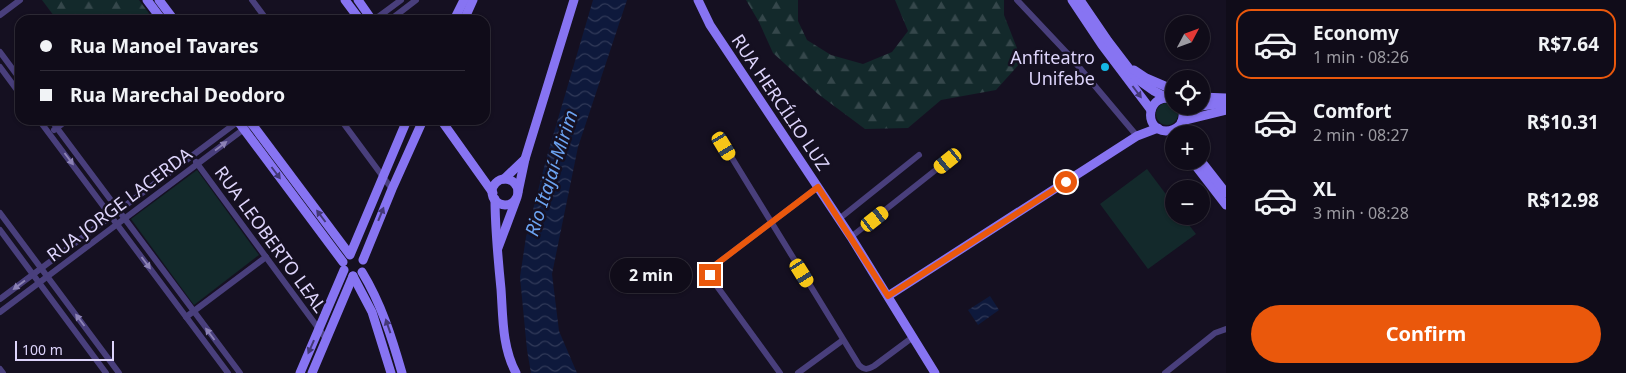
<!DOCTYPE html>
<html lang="en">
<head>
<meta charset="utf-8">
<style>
	body { margin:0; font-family:"Noto Sans",sans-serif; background:#191522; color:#f1f3f6; height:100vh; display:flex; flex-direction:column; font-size:19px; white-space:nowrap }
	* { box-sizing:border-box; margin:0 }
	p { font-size:16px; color:#9c9ba2 }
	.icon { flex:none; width:28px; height:28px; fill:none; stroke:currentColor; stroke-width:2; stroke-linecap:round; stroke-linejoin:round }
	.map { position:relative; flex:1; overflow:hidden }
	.panel { display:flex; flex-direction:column; background:#100c19; width:400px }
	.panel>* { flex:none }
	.top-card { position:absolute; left:15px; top:15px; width:475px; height:110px; border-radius:15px; box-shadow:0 1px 4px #0004,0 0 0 1px #302c38; display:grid; align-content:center; height:110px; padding:0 25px; background:#100c19 }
	.needle { width:32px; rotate:49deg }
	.fabs { position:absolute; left:1165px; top:15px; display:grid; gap:10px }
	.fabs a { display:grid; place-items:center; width:45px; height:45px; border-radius:50%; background:#100c19; box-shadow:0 1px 4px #0004,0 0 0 1px #302c38; font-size:25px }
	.scale { position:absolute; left:15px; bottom:12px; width:99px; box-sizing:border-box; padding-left:5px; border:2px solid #ddd4fb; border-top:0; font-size:14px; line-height:18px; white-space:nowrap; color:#ddd4fb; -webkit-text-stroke:4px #151021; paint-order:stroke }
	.end { position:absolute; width:22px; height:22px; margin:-11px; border:6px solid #ea580c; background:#fff; box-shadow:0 0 0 2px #fff }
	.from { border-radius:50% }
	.bubble { position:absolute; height:35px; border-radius:18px; background:#100c19; box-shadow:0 1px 4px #0004,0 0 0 1px #302c38; font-size:16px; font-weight:700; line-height:35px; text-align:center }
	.car { position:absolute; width:15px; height:30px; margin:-15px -8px; border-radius:6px; box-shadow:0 0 4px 1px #0007; background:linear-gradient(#f5c518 24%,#345 0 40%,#f5c518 0 76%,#345 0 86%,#f5c518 0) }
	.top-card b { display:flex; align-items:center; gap:18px; height:48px; font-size:19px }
	.top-card b+b { border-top:1px solid #302c38 }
	.top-card i { width:12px; height:12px; background:#f1f3f6 }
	ul { padding:9px 0 0; list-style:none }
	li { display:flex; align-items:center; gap:15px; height:70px; margin:0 10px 8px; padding:0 15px; border:2px solid transparent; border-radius:15px }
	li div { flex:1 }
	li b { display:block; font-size:19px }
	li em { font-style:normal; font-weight:700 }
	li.current { border-color:#ea580c }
	li>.icon { width:45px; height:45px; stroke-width:1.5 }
	.button { display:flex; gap:10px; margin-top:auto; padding:10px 25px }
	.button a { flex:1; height:58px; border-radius:30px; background:#ea580c; color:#fff; font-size:20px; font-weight:700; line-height:58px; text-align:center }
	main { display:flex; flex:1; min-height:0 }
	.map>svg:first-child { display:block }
	.green { fill:#13292b }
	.forest { fill:url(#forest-firs) }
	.water { fill:url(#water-waves) }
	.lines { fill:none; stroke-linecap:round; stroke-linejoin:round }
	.street { stroke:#493f7c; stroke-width:6 }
	.secondary { stroke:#8774f2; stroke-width:9 }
	.oneway { fill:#433875 }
	.oneway2 { fill:#8c82b5 }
	.route { stroke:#ea580c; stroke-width:6 }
	.poi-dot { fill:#15b8e6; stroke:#151021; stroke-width:2 }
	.labels { text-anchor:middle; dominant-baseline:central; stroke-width:5; stroke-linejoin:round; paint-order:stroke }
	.poi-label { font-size:18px; fill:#ddd4fb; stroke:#151021; text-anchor:end }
	.street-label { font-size:18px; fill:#ddd4fb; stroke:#151021 }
	.water-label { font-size:19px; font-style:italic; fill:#6ca3f1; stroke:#151021 }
</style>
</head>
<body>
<main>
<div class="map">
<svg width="1226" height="373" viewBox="0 0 1226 373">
	<defs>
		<pattern id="forest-firs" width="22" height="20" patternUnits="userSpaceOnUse" patternTransform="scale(1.25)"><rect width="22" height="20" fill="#13292b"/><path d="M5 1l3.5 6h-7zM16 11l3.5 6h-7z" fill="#35474b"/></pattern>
		<pattern id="water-waves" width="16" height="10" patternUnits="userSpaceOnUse" patternTransform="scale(1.25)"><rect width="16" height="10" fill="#0e193c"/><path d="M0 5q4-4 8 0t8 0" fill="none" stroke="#313a59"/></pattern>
	</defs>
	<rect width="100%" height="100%" fill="#151021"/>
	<g class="green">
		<circle cx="1167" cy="114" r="11"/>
		<path d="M1147,169L1174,205V216H1182L1196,234L1148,269L1100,204Z"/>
		<path d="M197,170L259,255L194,305L131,219Z"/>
	</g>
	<g class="forest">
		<path d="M42,0H139L154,20H57Z"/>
		<path d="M746,0H798V21L807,40L831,55L863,64L892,52L908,31L895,0H1004V15L1022,61L996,90L941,100L908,128L865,129L818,94L773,53L759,22Z"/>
	</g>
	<g class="water">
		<path d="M593,0H627L578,147L552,274L559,331L577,373H531L527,350L520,277L526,237L547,156Z"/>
		<path d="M990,296L999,310L978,325L968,310Z"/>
	</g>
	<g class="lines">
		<g class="street">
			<path d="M252,0L267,20"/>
			<path d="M1017,0L1068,54L1137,136"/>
			<path d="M0,15L20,0"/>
			<path d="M374,20L401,0"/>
			<path d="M390,20L416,0"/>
			<path d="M0,52L20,79"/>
			<path d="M0,67L20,94"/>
			<path d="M39,120L228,373"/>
			<path d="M51,120L240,373"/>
			<path d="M341,120L392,189"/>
			<path d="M54,130L67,120"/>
			<path d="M724,145L859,365C864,370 867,370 874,366L913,337"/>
			<path d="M196,162L327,340"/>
			<path d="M0,213L119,373"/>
			<path d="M839,219L919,155"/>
			<path d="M0,230L106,373"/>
			<path d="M851,237L947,161"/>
			<path d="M0,299L240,120"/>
			<path d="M0,312L256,120"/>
			<path d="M186,317L266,257"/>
			<path d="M0,369L3,373"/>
			<path d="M780,373L711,278L709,272L714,266L818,187"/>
			<path d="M798,373L843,340"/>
			<path d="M1165,373L1215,333L1226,329"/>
		</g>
		<g class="secondary">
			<path d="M147,0L162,20"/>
			<path d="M159,0L174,20"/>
			<path d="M345,0L360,20"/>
			<path d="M358,0L372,20"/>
			<path d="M698,0L710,25L851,237L935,373"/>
			<path d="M1072,0L1102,45L1151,110"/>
			<path d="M1080,0L1108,41L1137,79L1154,91L1167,98"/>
			<path d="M454,20L464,0"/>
			<path d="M464,20L473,0"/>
			<path d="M1134,70L1146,78L1174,90"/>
			<path d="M1201,97L1226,98"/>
			<path d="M1174,99C1147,91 1142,130 1166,131C1171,131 1176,129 1180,125C1184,119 1184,112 1181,106"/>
			<path d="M1201,106L1226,103"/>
			<path d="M237,120L343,262"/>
			<path d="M249,120L350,255L407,120"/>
			<path d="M441,120L493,193"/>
			<path d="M1182,121L1226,110"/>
			<path d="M1192,161L1226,205"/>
			<path d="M1201,161L1226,193"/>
			<path d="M504,179L525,159"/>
			<circle cx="505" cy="192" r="13"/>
			<path d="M518,192L525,159L574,0"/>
			<path d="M495,199C495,229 498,259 501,289C503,317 502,347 516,373"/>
			<path d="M498,248L516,200"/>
			<path d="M363,260L392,189L423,120"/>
			<path d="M362,272C381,303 392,338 402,373"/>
			<path d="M353,276L372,312L391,373"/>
			<path d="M888,296L1137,136L1158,128"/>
			<path d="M300,373L344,270"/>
			<path d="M312,373L353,276"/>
		</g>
	</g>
	<defs><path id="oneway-solid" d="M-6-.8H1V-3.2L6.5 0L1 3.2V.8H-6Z" transform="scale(1.25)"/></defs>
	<g class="oneway">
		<use href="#oneway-solid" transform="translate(1137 92) rotate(53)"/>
		<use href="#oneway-solid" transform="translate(276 173) rotate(53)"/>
		<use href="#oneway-solid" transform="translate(381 214) rotate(-68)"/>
		<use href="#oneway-solid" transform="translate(321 216) rotate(-127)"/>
		<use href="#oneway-solid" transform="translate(388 326) rotate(-109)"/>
		<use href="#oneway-solid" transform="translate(311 347) rotate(114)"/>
	</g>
	<g class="oneway2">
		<use href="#oneway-solid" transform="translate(221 146) rotate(-37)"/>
		<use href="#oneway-solid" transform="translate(69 159) rotate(53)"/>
		<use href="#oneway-solid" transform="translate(146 263) rotate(53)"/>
		<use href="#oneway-solid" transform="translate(19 285) rotate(143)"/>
		<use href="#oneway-solid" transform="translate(80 320) rotate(-127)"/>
		<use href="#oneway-solid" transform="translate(210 334) rotate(-127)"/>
	</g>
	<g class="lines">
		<path class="route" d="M710,275L709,272L714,266L818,187L888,296L1066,182"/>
	</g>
	<circle class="poi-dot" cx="1105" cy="67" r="5"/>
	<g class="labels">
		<g class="poi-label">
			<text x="1095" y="57">Anfiteatro<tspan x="1095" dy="21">Unifebe</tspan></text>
		</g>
		<g class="street-label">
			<text transform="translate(781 102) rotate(56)">RUA HERCÍLIO LUZ</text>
			<text transform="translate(119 204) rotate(-37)">RUA JORGE LACERDA</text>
			<text transform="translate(271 239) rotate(54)">RUA LEOBERTO LEAL</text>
		</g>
		<g class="water-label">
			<text transform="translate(551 173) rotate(-72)">Rio Itajaí-Mirim</text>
		</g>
	</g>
</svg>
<div class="fabs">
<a><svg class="needle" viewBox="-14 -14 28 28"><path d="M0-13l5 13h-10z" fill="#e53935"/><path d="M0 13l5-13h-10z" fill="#9c9ba2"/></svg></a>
<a><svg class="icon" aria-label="locate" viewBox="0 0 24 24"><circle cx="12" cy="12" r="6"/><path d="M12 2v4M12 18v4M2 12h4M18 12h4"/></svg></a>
<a>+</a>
<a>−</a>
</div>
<div class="scale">100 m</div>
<i class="end from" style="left:1066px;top:182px"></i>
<i class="end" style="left:710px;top:275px"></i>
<div class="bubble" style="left:610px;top:258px;width:82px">2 min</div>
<i class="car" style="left:724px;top:146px;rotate:149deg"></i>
<i class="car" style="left:948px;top:161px;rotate:231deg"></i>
<i class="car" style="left:875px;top:219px;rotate:52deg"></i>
<i class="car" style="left:802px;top:273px;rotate:148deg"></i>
<div class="top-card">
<b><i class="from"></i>Rua Manoel Tavares</b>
<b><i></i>Rua Marechal Deodoro</b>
</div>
</div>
<section class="panel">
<ul>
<li class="current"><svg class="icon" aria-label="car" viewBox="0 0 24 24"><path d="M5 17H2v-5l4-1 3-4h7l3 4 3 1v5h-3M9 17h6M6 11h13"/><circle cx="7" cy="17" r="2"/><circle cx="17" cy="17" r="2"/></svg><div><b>Economy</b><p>1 min · 08:26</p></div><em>R$7.64</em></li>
<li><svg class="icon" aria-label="car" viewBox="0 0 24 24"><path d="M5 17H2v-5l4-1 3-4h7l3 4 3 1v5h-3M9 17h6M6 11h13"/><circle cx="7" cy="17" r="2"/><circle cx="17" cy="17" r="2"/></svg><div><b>Comfort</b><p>2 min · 08:27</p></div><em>R$10.31</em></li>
<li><svg class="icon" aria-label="car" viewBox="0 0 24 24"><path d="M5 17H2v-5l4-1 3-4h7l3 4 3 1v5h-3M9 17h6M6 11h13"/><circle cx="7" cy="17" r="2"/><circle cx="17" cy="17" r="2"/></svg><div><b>XL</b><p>3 min · 08:28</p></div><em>R$12.98</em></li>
</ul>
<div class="button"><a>Confirm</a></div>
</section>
</main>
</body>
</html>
